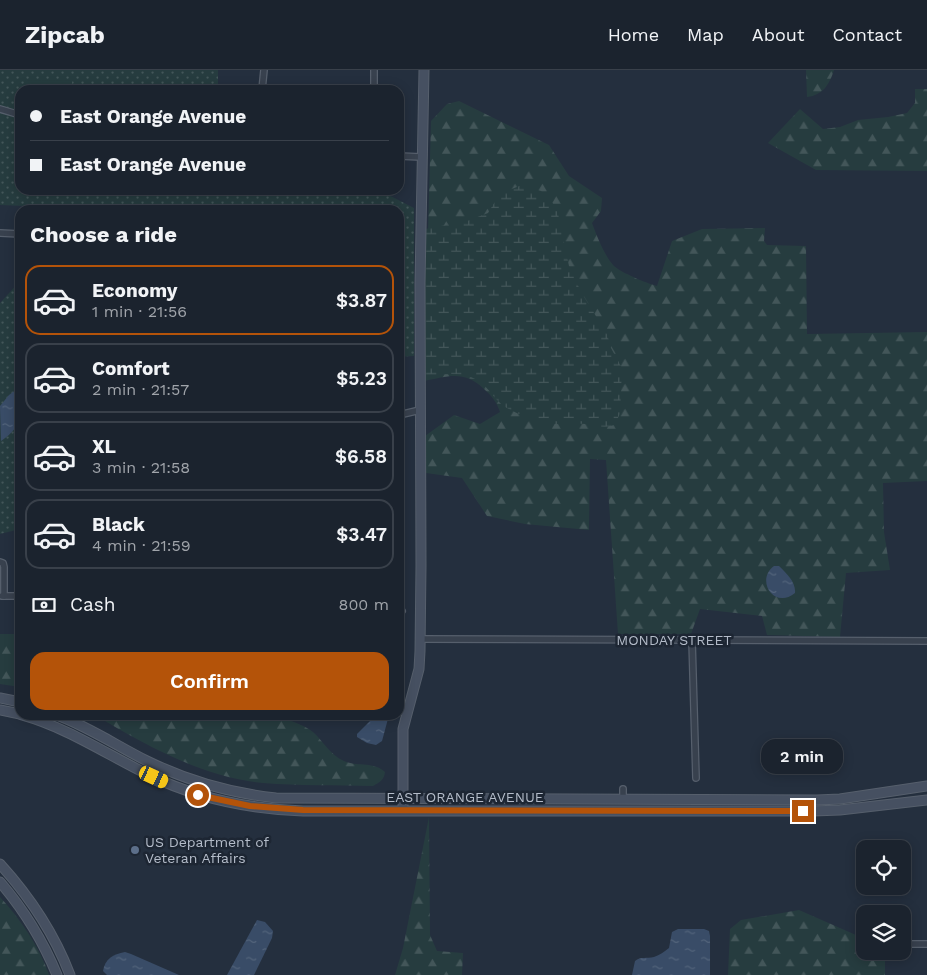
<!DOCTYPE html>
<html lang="en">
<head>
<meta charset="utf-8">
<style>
	body { margin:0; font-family:"Work Sans",sans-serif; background:#242b36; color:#f1f3f6; height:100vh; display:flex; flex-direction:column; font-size:19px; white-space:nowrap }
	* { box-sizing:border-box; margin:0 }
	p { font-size:16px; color:#a0a4aa }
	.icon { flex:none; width:28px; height:28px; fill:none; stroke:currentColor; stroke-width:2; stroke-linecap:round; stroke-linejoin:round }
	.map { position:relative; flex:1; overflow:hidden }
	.side { position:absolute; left:15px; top:135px; width:389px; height:515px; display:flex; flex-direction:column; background:#1b232e; border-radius:15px; box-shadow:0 2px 12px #0003,0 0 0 1px #39404a }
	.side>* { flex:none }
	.hud { position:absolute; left:15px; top:15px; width:389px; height:110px; border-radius:15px; box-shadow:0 2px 12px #0003,0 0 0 1px #39404a; display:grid; align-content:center; height:110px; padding:0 15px; background:#1b232e }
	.fabs { position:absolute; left:856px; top:770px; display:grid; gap:10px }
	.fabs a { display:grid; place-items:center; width:55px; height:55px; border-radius:10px; background:#1b232e; box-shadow:0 2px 12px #0003,0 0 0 1px #39404a; font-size:25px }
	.end { position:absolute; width:22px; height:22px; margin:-11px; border:6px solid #b45309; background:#fff; box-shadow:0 0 0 2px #fff }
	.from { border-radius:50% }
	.bubble { position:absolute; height:35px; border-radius:15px; background:#1b232e; box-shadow:0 2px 12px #0003,0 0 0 1px #39404a; font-size:16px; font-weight:600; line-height:35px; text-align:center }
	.car { position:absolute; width:15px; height:30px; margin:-15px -8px; border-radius:6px; box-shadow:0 0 4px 1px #0007; background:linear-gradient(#f5c518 24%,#345 0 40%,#f5c518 0 76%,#345 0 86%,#f5c518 0) }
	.hud b { display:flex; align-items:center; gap:18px; height:48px; font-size:19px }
	.hud b+b { border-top:1px solid #39404a }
	.hud i { width:12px; height:12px; background:#f1f3f6 }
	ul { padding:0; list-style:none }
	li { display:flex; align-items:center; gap:15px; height:70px; margin:0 10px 8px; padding:0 5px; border:2px solid #39404a; border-radius:15px }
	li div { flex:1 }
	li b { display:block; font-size:19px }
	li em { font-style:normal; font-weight:600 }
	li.selected { border-color:#b45309 }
	li>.icon { width:45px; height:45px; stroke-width:1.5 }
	h2 { padding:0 15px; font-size:22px; line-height:60px }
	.pay { display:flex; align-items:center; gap:12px; height:55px; padding:0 15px; font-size:19px }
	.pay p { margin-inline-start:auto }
	.action { display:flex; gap:10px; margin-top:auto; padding:10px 15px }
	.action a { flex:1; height:58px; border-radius:15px; background:#b45309; color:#fff; font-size:20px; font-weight:600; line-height:58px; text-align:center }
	header { display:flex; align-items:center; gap:30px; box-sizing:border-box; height:70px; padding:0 25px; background:#1b232e; border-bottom:1px solid #39404a }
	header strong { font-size:24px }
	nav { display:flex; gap:28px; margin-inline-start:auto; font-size:18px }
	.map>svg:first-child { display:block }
	.grass { fill:url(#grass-dots) }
	.forest { fill:url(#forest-firs) }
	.wetland { fill:url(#wetland-marsh) }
	.green { fill:#263c3f }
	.water { fill:url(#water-ripples) }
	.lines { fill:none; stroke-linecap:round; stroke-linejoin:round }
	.street-casing { stroke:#565f6c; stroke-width:8 }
	.secondary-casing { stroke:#565f6c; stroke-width:11 }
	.street { stroke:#38414e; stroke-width:5.5 }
	.secondary { stroke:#465061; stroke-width:9 }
	.route { stroke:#b45309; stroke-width:6 }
	.service-dot { fill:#5c6f8a; stroke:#1d2633; stroke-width:2 }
	.labels { text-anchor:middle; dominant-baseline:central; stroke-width:5; stroke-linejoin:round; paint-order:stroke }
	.street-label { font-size:14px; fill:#b4bcc9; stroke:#1d2633 }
	.poi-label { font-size:14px; fill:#b4bcc9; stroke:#1d2633; text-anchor:start }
</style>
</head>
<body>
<header>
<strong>Zipcab</strong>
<nav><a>Home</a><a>Map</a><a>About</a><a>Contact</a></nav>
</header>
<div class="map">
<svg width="927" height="905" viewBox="0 0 927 905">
	<defs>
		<pattern id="grass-dots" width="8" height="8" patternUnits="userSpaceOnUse" patternTransform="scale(1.25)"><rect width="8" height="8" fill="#263c3f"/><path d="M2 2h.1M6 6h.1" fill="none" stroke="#435659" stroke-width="1.8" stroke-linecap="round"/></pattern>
		<pattern id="forest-firs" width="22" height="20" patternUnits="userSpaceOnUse" patternTransform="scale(1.25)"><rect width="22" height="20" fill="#263c3f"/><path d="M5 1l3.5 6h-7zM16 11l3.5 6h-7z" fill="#435659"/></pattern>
		<pattern id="wetland-marsh" width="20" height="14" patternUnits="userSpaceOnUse" patternTransform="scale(1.25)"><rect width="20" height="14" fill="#263c3f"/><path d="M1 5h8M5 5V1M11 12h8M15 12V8" fill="none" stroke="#435659"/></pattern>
		<pattern id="water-ripples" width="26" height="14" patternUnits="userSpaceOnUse" patternTransform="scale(1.25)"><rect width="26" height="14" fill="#394c67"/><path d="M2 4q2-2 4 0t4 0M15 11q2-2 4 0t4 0" fill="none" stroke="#53647b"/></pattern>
	</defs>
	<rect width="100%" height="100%" fill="#242f3e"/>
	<g class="grass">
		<path d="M0,0H218V20H20V120H379L414,138V286L399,287V140H51L50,137L0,135Z"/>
		<path d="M20,211V459L0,464V233Z"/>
	</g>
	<g class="forest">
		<path d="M806,0H834C829,15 823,25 807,27Z"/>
		<path d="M915,19H927V101L816,100L768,73L800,39L823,59L840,57L858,50L888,47L907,43L915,33Z"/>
		<path d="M459,31L549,75L569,106L602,128L601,141L592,153C596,164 605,187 614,196C622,203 646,213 657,216L672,171L702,159L765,158L764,171L767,175L806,176L807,264L927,262V411L883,413L884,462L890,500L846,503L840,567L767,565L762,546L700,539L691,564H618L606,390L590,389L589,460L525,454L487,446L462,408L426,403L425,366L454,345L480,354L500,342C497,333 492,326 484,319C464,300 449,306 424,311L431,51L447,34Z"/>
		<path d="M0,564H20V617L0,614Z"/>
		<path d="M95,645H278C289,651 303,654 313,662C324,672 330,685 344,691C357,697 373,691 385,702C384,710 380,712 373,716C337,715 299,716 263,713C202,707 147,676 95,645Z"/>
		<path d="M429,747L430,865L437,881L463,883L462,905H395L403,878Z"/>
		<path d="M0,827C21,850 39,876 49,905H0Z"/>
		<path d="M799,840L865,869V881H885V905H728L730,859L741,850Z"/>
	</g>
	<path class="wetland" d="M522,115L535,116L548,127L557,139L569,196L581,222L607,264L611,278L622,298L620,344L614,355C603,359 596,355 585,354C576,353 567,355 558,354C544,353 518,345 507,338C493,330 488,314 473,308C457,301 440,305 423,307L425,159L467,151L488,143L496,130L507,121Z"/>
	<path class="green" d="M25,10L72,11V20H25Z"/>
	<g class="water">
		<path d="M20,317C20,343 25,355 1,371L0,336L9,325Z"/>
		<path d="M774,496H779C787,504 796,512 795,523C774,540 755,510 774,496Z"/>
		<path d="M376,645H389L382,671L376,675L367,673L357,667V664Z"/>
		<path d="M257,850L265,852L273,861L272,868L254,905H227Z"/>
		<path d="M678,859H704L709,861L710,866V905H632L635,891C641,886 647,889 654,887C660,885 664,882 669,878L672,862Z"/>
		<path d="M125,882L131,884L179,905H107L103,901C105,889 113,884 125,882Z"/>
	</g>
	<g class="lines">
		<g class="street-casing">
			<g id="street">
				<path d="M262,20L264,0"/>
				<path d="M374,20V0"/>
				<path d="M0,39L20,45"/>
				<path d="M399,86L421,87"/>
				<path d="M0,163L20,164"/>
				<path d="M399,345L420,340"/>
				<path d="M0,492L3,493L4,497V526"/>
				<path d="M2,526H20"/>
				<path d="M399,543L402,541"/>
				<path d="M420,569L927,571"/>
				<path d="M692,570L696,708"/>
				<path d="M623,719V730"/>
				<path d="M902,874H927"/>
			</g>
		</g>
		<g class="secondary-casing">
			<g id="secondary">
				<path d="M0,628L20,632"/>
				<path d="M0,640L20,644"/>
				<path d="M22,645C68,658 106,684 149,705C198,729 249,739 303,741H813L840,740L927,730"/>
				<path d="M57,645C89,657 117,676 147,691C188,711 230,723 276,728L817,730L840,729L927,716"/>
				<path d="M403,736V659L419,599L420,581L421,496L420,213L424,0"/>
				<path d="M0,794C30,827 54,863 70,905"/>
				<path d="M0,812C24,840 43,871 57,905"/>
			</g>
		</g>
		<use href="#street" class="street"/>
		<use href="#secondary" class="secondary"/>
	</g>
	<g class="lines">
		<path class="route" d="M198,725L250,736L303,740L803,741"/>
	</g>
	<circle class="service-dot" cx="135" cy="780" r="5"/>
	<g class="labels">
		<g class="street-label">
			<text x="674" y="570">MONDAY STREET</text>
			<text x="465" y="727">EAST ORANGE AVENUE</text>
		</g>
		<g class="poi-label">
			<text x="145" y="772">US Department of<tspan x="145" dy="16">Veteran Affairs</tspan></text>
		</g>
	</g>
</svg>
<div class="fabs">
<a><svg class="icon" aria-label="locate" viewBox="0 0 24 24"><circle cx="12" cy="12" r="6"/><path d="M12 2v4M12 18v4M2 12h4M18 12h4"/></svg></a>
<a><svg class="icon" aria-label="layers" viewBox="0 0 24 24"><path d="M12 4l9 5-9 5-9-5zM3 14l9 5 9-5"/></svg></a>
</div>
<i class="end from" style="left:198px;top:725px"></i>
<i class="end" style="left:803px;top:741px"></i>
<div class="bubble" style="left:761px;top:669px;width:82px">2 min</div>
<i class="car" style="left:154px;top:707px;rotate:115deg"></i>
<div class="hud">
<b><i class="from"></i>East Orange Avenue</b>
<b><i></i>East Orange Avenue</b>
</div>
<section class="side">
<h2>Choose a ride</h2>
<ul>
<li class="selected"><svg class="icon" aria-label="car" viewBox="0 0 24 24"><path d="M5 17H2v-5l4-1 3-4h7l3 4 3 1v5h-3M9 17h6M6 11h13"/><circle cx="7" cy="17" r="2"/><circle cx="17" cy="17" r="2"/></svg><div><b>Economy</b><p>1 min · 21:56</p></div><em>$3.87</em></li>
<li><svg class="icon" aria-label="car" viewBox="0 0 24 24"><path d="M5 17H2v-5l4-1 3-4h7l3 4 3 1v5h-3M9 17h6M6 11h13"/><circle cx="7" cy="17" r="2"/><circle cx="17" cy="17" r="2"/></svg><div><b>Comfort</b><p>2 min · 21:57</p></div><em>$5.23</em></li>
<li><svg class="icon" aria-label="car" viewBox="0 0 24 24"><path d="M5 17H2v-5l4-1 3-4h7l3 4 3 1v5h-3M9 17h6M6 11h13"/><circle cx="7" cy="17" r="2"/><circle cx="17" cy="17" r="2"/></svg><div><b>XL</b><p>3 min · 21:58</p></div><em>$6.58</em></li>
<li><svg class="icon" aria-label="car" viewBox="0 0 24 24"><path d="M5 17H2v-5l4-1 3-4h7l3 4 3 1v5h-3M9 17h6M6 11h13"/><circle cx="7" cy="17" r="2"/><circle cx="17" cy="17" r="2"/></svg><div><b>Black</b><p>4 min · 21:59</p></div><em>$3.47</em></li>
</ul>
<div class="pay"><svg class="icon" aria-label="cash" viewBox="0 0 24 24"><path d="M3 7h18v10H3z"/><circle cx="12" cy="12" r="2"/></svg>Cash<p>800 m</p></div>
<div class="action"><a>Confirm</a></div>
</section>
</div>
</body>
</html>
